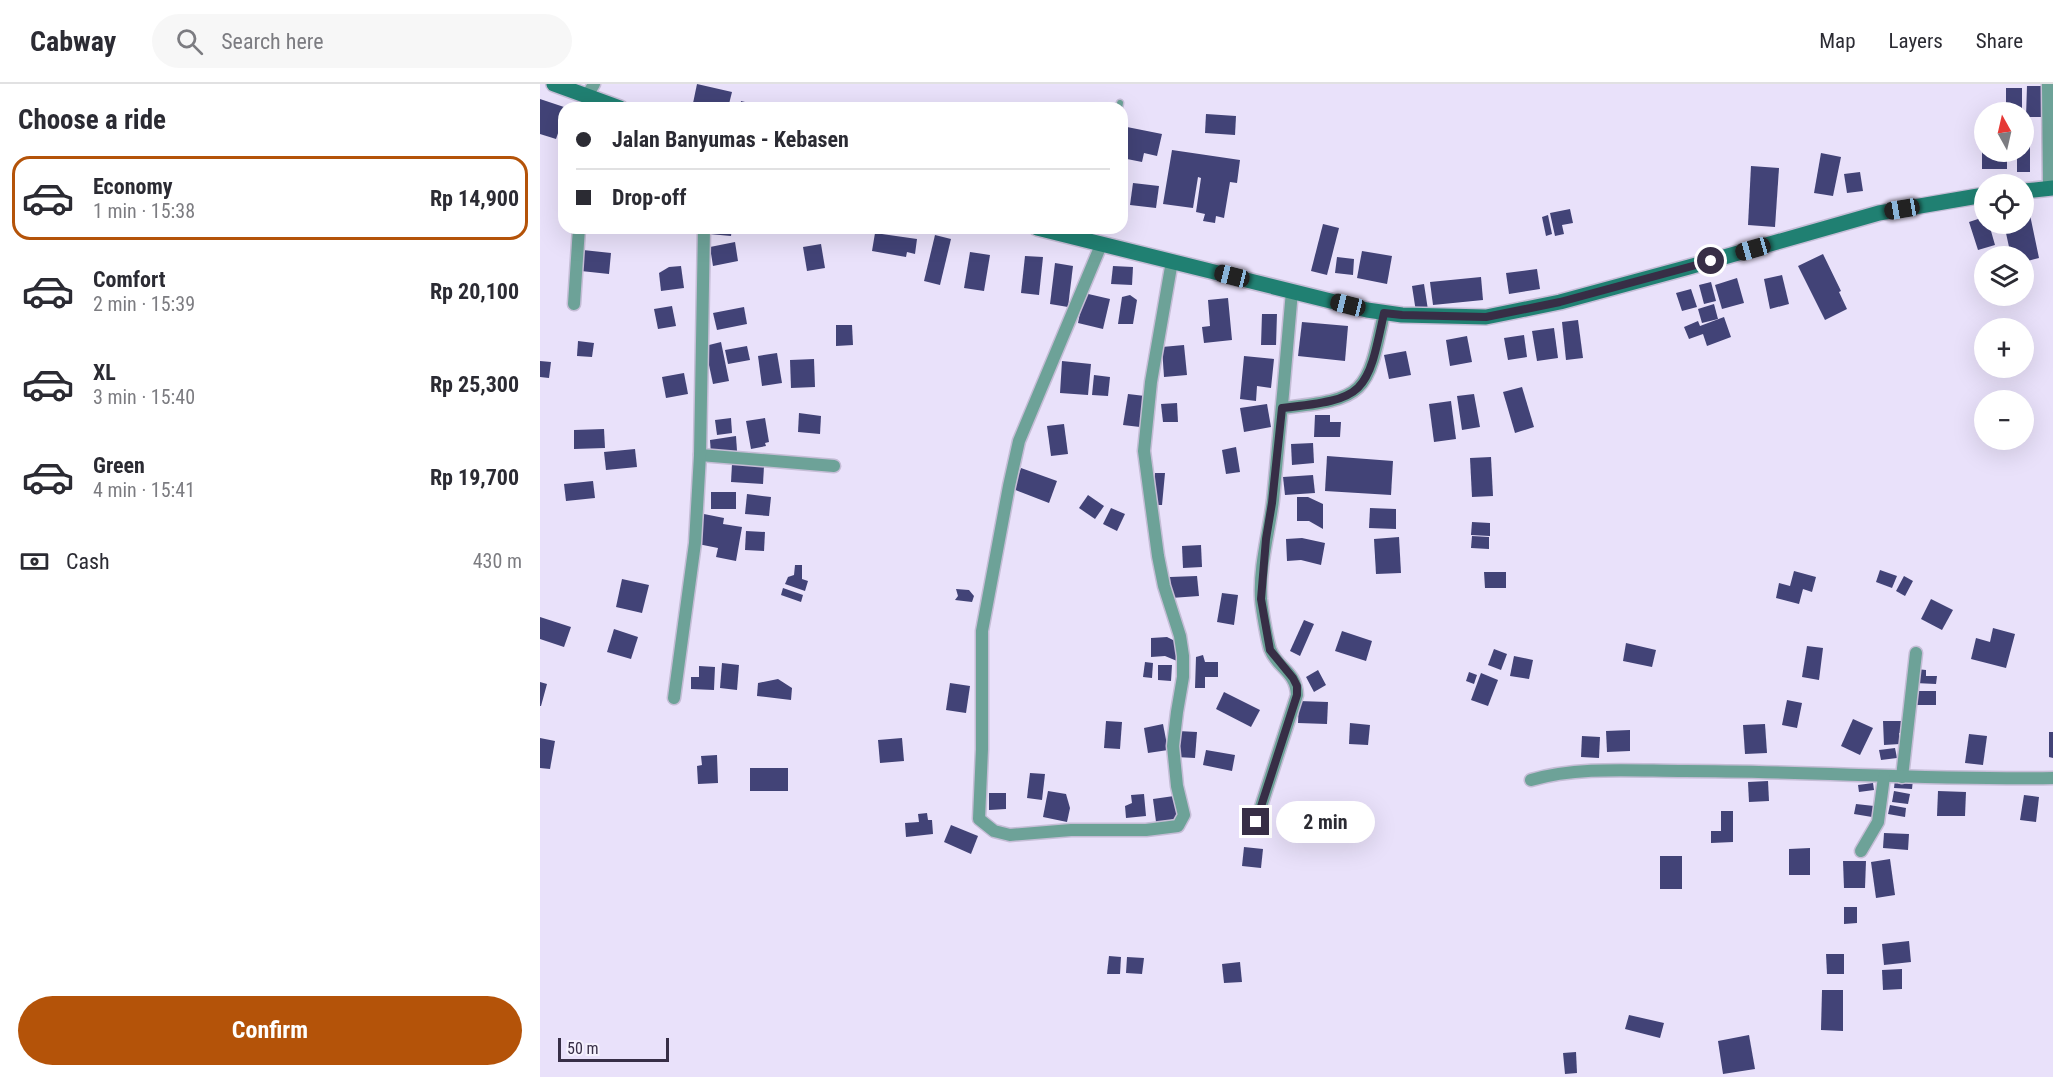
<!DOCTYPE html>
<html lang="en">
<head>
<meta charset="utf-8">
<style>
	body { margin:0; font-family:"Roboto Condensed",sans-serif; background:#f7f7f7; color:#2b2b33; height:100vh; display:flex; flex-direction:column; font-size:22px; white-space:nowrap }
	* { box-sizing:border-box; margin:0 }
	p { font-size:20px; color:#7c7c81 }
	.icon { flex:none; width:33px; height:33px; fill:none; stroke:currentColor; stroke-width:2; stroke-linecap:round; stroke-linejoin:round }
	.map { position:relative; flex:1; overflow:hidden }
	.details { display:flex; flex-direction:column; background:#fff; width:540px }
	.details>* { flex:none }
	.guide { position:absolute; left:18px; top:18px; width:570px; height:132px; border-radius:18px; box-shadow:0 6px 24px #0002; display:grid; align-content:center; height:132px; padding:0 18px; background:#fff }
	.needle { width:39px; rotate:352deg }
	.buttons { position:absolute; left:1434px; top:18px; display:grid; gap:12px }
	.buttons a { display:grid; place-items:center; width:60px; height:60px; border-radius:50%; background:#fff; box-shadow:0 6px 24px #0002; font-size:30px }
	.scale { position:absolute; left:18px; bottom:15px; width:111px; box-sizing:border-box; padding-left:6px; border:3px solid #372e46; border-top:0; font-size:16px; line-height:21px; white-space:nowrap; color:#372e46; -webkit-text-stroke:4px #f5f1fd; paint-order:stroke }
	.end { position:absolute; width:27px; height:27px; margin:-14px; border:8px solid #372e46; background:#fff; box-shadow:0 0 0 3px #fff }
	.from { border-radius:50% }
	.bubble { position:absolute; height:42px; border-radius:21px; background:#fff; box-shadow:0 6px 24px #0002; font-size:20px; font-weight:700; line-height:42px; text-align:center }
	.car { position:absolute; width:18px; height:36px; margin:-18px -9px; border-radius:8px; box-shadow:0 0 4px 2px #0007; background:linear-gradient(#222 24%,#8ab4d8 0 40%,#222 0 76%,#8ab4d8 0 86%,#222 0) }
	.guide b { display:flex; align-items:center; gap:21px; height:57px; font-size:22px }
	.guide b+b { border-top:2px solid #e1e1e2 }
	.guide i { width:15px; height:15px; background:#2b2b33 }
	ul { padding:0; list-style:none }
	li { display:flex; align-items:center; gap:18px; height:84px; margin:0 12px 9px; padding:0 6px; border:3px solid transparent; border-radius:18px }
	li div { flex:1 }
	li b { display:block; font-size:22px }
	li em { font-style:normal; font-weight:700 }
	li.selected { border-color:#b45309 }
	li>.icon { width:54px; height:54px; stroke-width:1.5 }
	h2 { padding:0 18px; font-size:27px; line-height:72px }
	.pay { display:flex; align-items:center; gap:15px; height:66px; padding:0 18px; font-size:22px }
	.pay p { margin-inline-start:auto }
	.action { display:flex; gap:12px; margin-top:auto; padding:12px 18px }
	.action a { flex:1; height:69px; border-radius:36px; background:#b45309; color:#fff; font-size:24px; font-weight:700; line-height:69px; text-align:center }
	header { display:flex; align-items:center; gap:36px; box-sizing:border-box; height:84px; padding:0 30px; background:#fff; border-bottom:2px solid #e1e1e2 }
	header strong { font-size:28px }
	nav { display:flex; gap:33px; margin-inline-start:auto; font-size:21px }
	.search { width:420px; height:54px; background:#f7f7f7; display:flex; align-items:center; gap:15px; box-sizing:border-box; padding:0 21px; border-radius:33px; color:#7c7c81; font-size:22px }
	main { display:flex; flex:1; min-height:0 }
	.map>svg:first-child { display:block }
	.building { fill:#424377 }
	.lines { fill:none; stroke-linecap:round; stroke-linejoin:round }
	.lane-casing { stroke:#c5bdd6; stroke-width:9 }
	.street-casing { stroke:#c5bdd6; stroke-width:15 }
	.secondary-casing { stroke:#c5bdd6; stroke-width:18 }
	.lane { stroke:#6da298; stroke-width:6 }
	.street { stroke:#6da298; stroke-width:12 }
	.secondary { stroke:#208072; stroke-width:15 }
	.route { stroke:#372e46; stroke-width:8 }
</style>
</head>
<body>
<header>
<strong>Cabway</strong>
<div class="search"><svg class="icon" aria-label="search" viewBox="0 0 24 24"><circle cx="10" cy="10" r="6"/><path d="M15 15l6 6"/></svg>Search here</div>
<nav><a>Map</a><a>Layers</a><a>Share</a></nav>
</header>
<main>
<section class="details">
<h2>Choose a ride</h2>
<ul>
<li class="selected"><svg class="icon" aria-label="car" viewBox="0 0 24 24"><path d="M5 17H2v-5l4-1 3-4h7l3 4 3 1v5h-3M9 17h6M6 11h13"/><circle cx="7" cy="17" r="2"/><circle cx="17" cy="17" r="2"/></svg><div><b>Economy</b><p>1 min · 15:38</p></div><em>Rp 14,900</em></li>
<li><svg class="icon" aria-label="car" viewBox="0 0 24 24"><path d="M5 17H2v-5l4-1 3-4h7l3 4 3 1v5h-3M9 17h6M6 11h13"/><circle cx="7" cy="17" r="2"/><circle cx="17" cy="17" r="2"/></svg><div><b>Comfort</b><p>2 min · 15:39</p></div><em>Rp 20,100</em></li>
<li><svg class="icon" aria-label="car" viewBox="0 0 24 24"><path d="M5 17H2v-5l4-1 3-4h7l3 4 3 1v5h-3M9 17h6M6 11h13"/><circle cx="7" cy="17" r="2"/><circle cx="17" cy="17" r="2"/></svg><div><b>XL</b><p>3 min · 15:40</p></div><em>Rp 25,300</em></li>
<li><svg class="icon" aria-label="car" viewBox="0 0 24 24"><path d="M5 17H2v-5l4-1 3-4h7l3 4 3 1v5h-3M9 17h6M6 11h13"/><circle cx="7" cy="17" r="2"/><circle cx="17" cy="17" r="2"/></svg><div><b>Green</b><p>4 min · 15:41</p></div><em>Rp 19,700</em></li>
</ul>
<div class="pay"><svg class="icon" aria-label="cash" viewBox="0 0 24 24"><path d="M3 7h18v10H3z"/><circle cx="12" cy="12" r="2"/></svg>Cash<p>430 m</p></div>
<div class="action"><a>Confirm</a></div>
</section>
<div class="map">
<svg width="1513" height="993" viewBox="0 0 1513 993">
	<rect width="100%" height="100%" fill="#e9e1fa"/>
	<g class="building">
		<path d="M157,0L192,8L188,24H152Z"/>
		<path d="M1487,2H1504V33H1486Z"/>
		<rect x="1466" y="4" width="16" height="24"/>
		<path d="M0,15L24,23V32L16,55L0,50Z"/>
		<path d="M201,17L217,21V24H200Z"/>
		<path d="M666,30L696,32L695,51L665,49Z"/>
		<path d="M582,42L622,50L617,72L604,69L602,78L582,74Z"/>
		<path d="M1484,49H1490V88H1477V68H1484Z"/>
		<path d="M1442,53H1444V68H1467V85H1442Z"/>
		<path d="M632,66L700,76L697,99L690,98L684,134L676,132L675,139L663,137L665,130L656,128L661,94L658,93L653,124L623,120Z"/>
		<path d="M1281,69L1301,73L1293,112L1274,109Z"/>
		<path d="M1211,82L1239,84L1235,143L1208,141Z"/>
		<path d="M1320,88L1323,107L1307,109L1304,90Z"/>
		<path d="M593,99L619,102L616,124L590,121Z"/>
		<path d="M1030,125L1033,139L1022,141L1024,150L1015,152L1010,129Z"/>
		<path d="M1008,131L1012,150L1006,152L1002,133Z"/>
		<path d="M1490,131L1499,174L1484,178V172H1471L1464,140H1484V133Z"/>
		<path d="M1444,133V140H1449L1455,161L1438,166L1429,138Z"/>
		<path d="M783,140L799,144L787,191L771,187Z"/>
		<path d="M170,144H192L191,152L169,150Z"/>
		<path d="M208,144H232V146L209,147Z"/>
		<path d="M335,149L377,155L375,170L367,168L366,173L332,167Z"/>
		<path d="M395,151L411,155L400,201L384,197Z"/>
		<path d="M195,158L198,177L173,182L170,163Z"/>
		<path d="M281,160L285,184L267,187L263,163Z"/>
		<path d="M43,166L71,169L69,190L41,187Z"/>
		<path d="M822,167L852,172L847,200L817,194Z"/>
		<path d="M430,168L450,171L444,207L424,204Z"/>
		<path d="M1283,170L1301,207L1299,208L1307,225L1285,236L1258,182Z"/>
		<path d="M485,172L503,173L499,211L481,209Z"/>
		<path d="M797,173L814,175L813,191L795,189Z"/>
		<path d="M515,179L533,182L528,223L510,220Z"/>
		<path d="M141,182L144,204L121,207L119,189L129,183Z"/>
		<path d="M573,182L593,183L592,201L571,200Z"/>
		<path d="M997,185L1000,205L969,210L966,189Z"/>
		<path d="M1242,191L1249,220L1230,225L1224,195Z"/>
		<path d="M941,193L943,216L893,221L890,198Z"/>
		<path d="M1197,194L1204,219L1182,225L1175,201Z"/>
		<path d="M1171,198L1176,217L1164,220L1159,201Z"/>
		<path d="M884,200L888,226L876,228L872,202Z"/>
		<path d="M1151,205L1157,223L1142,227L1136,209Z"/>
		<path d="M544,209L570,215L563,245L538,239Z"/>
		<path d="M590,211L597,216L593,240H578L582,213Z"/>
		<path d="M688,214L692,256L664,259L662,243L670,242L668,216Z"/>
		<path d="M1174,220L1178,235L1162,239L1158,225Z"/>
		<path d="M132,222L136,242L118,245L114,225Z"/>
		<path d="M204,223L207,240L177,246L173,229Z"/>
		<path d="M722,230H737L736,261H721Z"/>
		<path d="M1184,233L1191,253L1167,262L1163,250L1149,255L1144,243L1158,237L1160,242Z"/>
		<path d="M1038,236L1043,274L1026,276L1022,238Z"/>
		<path d="M762,238L808,242L805,277L758,272Z"/>
		<path d="M296,241H312L313,261L296,262Z"/>
		<path d="M1014,244L1018,274L997,277L992,247Z"/>
		<path d="M984,251L987,273L968,276L964,254Z"/>
		<path d="M927,252L932,278L910,282L906,256Z"/>
		<path d="M38,257L54,259L52,273L37,272Z"/>
		<path d="M181,258L189,297L173,300L165,262Z"/>
		<path d="M644,261L647,291L624,293L622,263Z"/>
		<path d="M207,262L210,276L188,280L185,266Z"/>
		<path d="M866,267L871,291L849,295L844,271Z"/>
		<path d="M237,269L242,299L222,302L218,272Z"/>
		<path d="M704,272L734,275L731,304L717,302L716,317L700,315Z"/>
		<path d="M274,275L275,303L251,304L250,276Z"/>
		<path d="M0,277L11,278L9,294L0,293Z"/>
		<path d="M522,277L551,280L548,311L520,309Z"/>
		<path d="M144,289L148,310L126,314L122,293Z"/>
		<path d="M554,291L570,293L568,312L552,311Z"/>
		<path d="M982,303L994,343L975,349L963,308Z"/>
		<path d="M588,310L605,312L600,343L583,341Z"/>
		<path d="M934,310L940,343L922,346L917,312Z"/>
		<path d="M911,317L916,355L894,358L889,320Z"/>
		<path d="M637,319L638,338H623L621,320Z"/>
		<path d="M727,320L731,343L704,348L700,324Z"/>
		<path d="M259,329L281,332L280,350L258,348Z"/>
		<path d="M775,331H790V338H801L800,353H774Z"/>
		<path d="M191,334L192,349L177,351L175,336Z"/>
		<path d="M225,334L229,358L225,359L226,362L211,365L206,337Z"/>
		<path d="M524,340L528,370L511,372L507,342Z"/>
		<path d="M64,345L65,364L34,365V346Z"/>
		<path d="M196,352L197,367L171,370L170,356Z"/>
		<path d="M773,359L774,379L752,381L751,360Z"/>
		<path d="M696,363L700,388L686,390L682,366Z"/>
		<path d="M95,365L97,383L66,386L64,368Z"/>
		<path d="M787,372L853,377L851,411L785,407Z"/>
		<path d="M951,373L953,412L932,413L930,374Z"/>
		<path d="M192,380L224,382L223,400L191,398Z"/>
		<path d="M481,384L517,397L509,419L473,405Z"/>
		<path d="M615,389H625L622,421H613Z"/>
		<path d="M773,391L775,409L745,411L743,393Z"/>
		<path d="M53,397L55,414L26,417L24,400Z"/>
		<rect x="171" y="408" width="25" height="17"/>
		<path d="M207,410L231,413L229,432L205,430Z"/>
		<path d="M548,411L564,422L555,435L539,424Z"/>
		<path d="M757,413H768L783,420V445L769,437H757Z"/>
		<path d="M571,424L585,430L577,447L563,440Z"/>
		<path d="M830,424L856,425V445L829,444Z"/>
		<path d="M164,430L184,434L183,440L202,443L196,477L176,473L178,464L158,460Z"/>
		<path d="M932,438L950,439V452L931,451Z"/>
		<path d="M206,447L225,448L224,467L205,466Z"/>
		<path d="M932,452L949,453V465L931,464Z"/>
		<path d="M859,453L861,489L836,490L834,455Z"/>
		<path d="M762,454L785,459L781,481L761,476L747,477L746,455Z"/>
		<path d="M661,461L662,483L643,484L642,462Z"/>
		<path d="M255,481H262V495L268,497L265,507L245,500L248,493L254,491Z"/>
		<path d="M1340,486L1357,492L1352,504L1336,498Z"/>
		<path d="M1254,487L1276,493L1272,508L1263,505L1259,520L1236,514L1239,499L1250,502Z"/>
		<path d="M944,488H966V504H945Z"/>
		<path d="M657,492L659,512L631,514L630,493Z"/>
		<path d="M1364,492L1373,497L1365,512L1356,507Z"/>
		<path d="M82,495L109,501L102,529L76,523Z"/>
		<path d="M243,504L263,511L261,518L241,511Z"/>
		<path d="M416,505L429,506L434,512L432,518L415,516L418,512Z"/>
		<path d="M682,509L698,511L694,541L677,538Z"/>
		<path d="M1391,515L1413,526L1402,546L1381,535Z"/>
		<path d="M0,533L31,543L24,563L0,555Z"/>
		<path d="M764,536L774,540L760,572L750,567Z"/>
		<path d="M1453,544L1475,550L1466,584L1431,575L1436,554L1450,558Z"/>
		<path d="M74,545L98,553L91,575L67,568Z"/>
		<path d="M802,547L832,557L826,577L795,567Z"/>
		<path d="M627,553L637,558V577L625,572L611,573V554Z"/>
		<path d="M1086,559L1116,566L1112,583L1083,577Z"/>
		<path d="M1267,562L1283,564L1279,596L1262,593Z"/>
		<path d="M954,565L967,570L961,586L948,581Z"/>
		<path d="M663,571L665,578H678V593H665V604H655L656,573Z"/>
		<path d="M974,572L993,576L989,595L970,592Z"/>
		<path d="M605,578L613,579L612,594L603,593Z"/>
		<path d="M182,579L199,581L197,606L180,604Z"/>
		<path d="M618,581H632L631,597L618,596Z"/>
		<path d="M159,582L175,583L174,606L151,605V593H159Z"/>
		<path d="M1376,585L1386,586V592H1397L1396,600L1375,599Z"/>
		<path d="M778,586L786,601L774,608L766,593Z"/>
		<path d="M929,588L937,591L934,600L926,597Z"/>
		<path d="M941,589L958,596L948,622L931,616Z"/>
		<path d="M238,595L252,604L251,616L217,612L218,599Z"/>
		<path d="M0,598L7,600L1,622H0Z"/>
		<path d="M410,599L430,602L426,629L406,626Z"/>
		<rect x="1374" y="607" width="22" height="14"/>
		<path d="M684,608L720,626L711,643L676,625Z"/>
		<path d="M1247,616L1262,619L1257,644L1242,641Z"/>
		<path d="M759,617L788,618L787,640L758,639Z"/>
		<path d="M1313,635L1333,644L1320,671L1301,662Z"/>
		<path d="M566,637L582,638L580,665L564,664Z"/>
		<path d="M1343,637H1363V649H1359L1360,660L1344,661Z"/>
		<path d="M810,639L830,641L828,661L809,660Z"/>
		<path d="M623,640L628,666L608,669L604,644Z"/>
		<path d="M1225,640L1227,669L1205,670L1203,641Z"/>
		<path d="M1090,646V667L1067,668L1066,647Z"/>
		<path d="M638,647L657,648L655,674L636,673Z"/>
		<path d="M1509,648H1513V674L1509,673Z"/>
		<path d="M1429,650L1447,652L1443,681L1425,679Z"/>
		<path d="M1042,652L1060,653L1059,674L1041,673Z"/>
		<path d="M0,654L15,657L10,685L0,684Z"/>
		<path d="M362,654L364,677L340,679L338,656Z"/>
		<path d="M1355,664L1357,674L1341,676L1339,666Z"/>
		<path d="M666,666L695,671L692,687L663,681Z"/>
		<path d="M177,671L178,699L158,700L157,682L162,681L161,672Z"/>
		<rect x="210" y="684" width="38" height="23"/>
		<path d="M490,689L505,690L502,716L487,714Z"/>
		<path d="M1355,695L1373,696L1372,705L1354,704Z"/>
		<path d="M1228,697L1229,717L1209,718L1208,698Z"/>
		<path d="M1333,699L1334,706L1319,708L1318,701Z"/>
		<path d="M508,707L526,710L530,724L527,738L503,733Z"/>
		<path d="M1354,707L1370,710L1368,720L1352,718Z"/>
		<path d="M1398,707L1426,708L1425,732H1397Z"/>
		<path d="M449,709H466V725L449,726Z"/>
		<path d="M604,710L606,732L586,734L585,722L592,719L591,711Z"/>
		<path d="M1484,711L1499,713L1496,738L1480,736Z"/>
		<path d="M634,712L637,735L616,738L613,715Z"/>
		<path d="M1316,720L1334,722L1332,733L1314,730Z"/>
		<path d="M1350,721L1366,724L1365,733L1348,730Z"/>
		<path d="M1181,727H1193V758L1171,759V747H1181Z"/>
		<path d="M387,729L388,736H392L393,750L366,753L365,739L379,738L378,730Z"/>
		<path d="M411,741L438,752L431,770L404,758Z"/>
		<path d="M1344,749L1369,750L1368,766L1343,764Z"/>
		<path d="M704,763L723,765L721,784L702,782Z"/>
		<path d="M1270,764V791H1249V765Z"/>
		<rect x="1120" y="772" width="22" height="33"/>
		<path d="M1350,775L1355,811L1336,814L1331,778Z"/>
		<path d="M1303,777H1326L1325,804H1304Z"/>
		<path d="M1304,823H1317V839L1304,840Z"/>
		<path d="M1369,857L1371,878L1344,881L1342,860Z"/>
		<path d="M1286,870H1304V890H1287Z"/>
		<path d="M569,872L581,873L580,890H567Z"/>
		<path d="M587,873L604,874L602,890L586,889Z"/>
		<path d="M700,878L702,898L684,899L682,880Z"/>
		<path d="M1362,885V905L1343,906L1342,886Z"/>
		<path d="M1282,906H1303V947L1281,946Z"/>
		<path d="M1089,931L1124,939L1120,954L1085,945Z"/>
		<path d="M1209,951L1215,985L1183,990L1178,957Z"/>
		<path d="M1036,968L1037,989L1025,990L1023,969Z"/>
	</g>
	<g class="lines">
		<g class="lane-casing">
			<path id="lane" d="M579,24L580,19"/>
		</g>
		<g class="street-casing">
			<g id="street">
				<path d="M1508,1L1509,105"/>
				<path d="M47,12L54,0"/>
				<path d="M561,161L479,357L469,402L442,547V665L439,735L454,747L470,751L531,746H606L638,742L644,731L637,702L633,662L637,628L643,593V572L640,552L624,502L618,472L604,367L611,298L632,177"/>
				<path d="M34,220L39,144"/>
				<path d="M742,324C826,315 827,310 844,229"/>
				<path d="M160,371L294,382"/>
				<path d="M134,614L155,459L160,371L164,144"/>
				<path d="M1362,693L1376,569"/>
				<path d="M991,696C1040,682 1094,687 1145,687C1267,687 1390,696 1513,694"/>
				<path d="M716,738L757,611C756,587 737,584 730,565C727,555 722,527 721,515C719,482 729,449 733,416C740,346 746,277 752,207"/>
				<path d="M1321,767L1338,738L1344,693"/>
			</g>
		</g>
		<g class="secondary-casing">
			<g id="secondary">
				<path d="M14,0L80,24"/>
				<path d="M1484,107L1513,104"/>
				<path d="M497,144L827,226L862,231L946,233L1020,218L1149,183L1339,129L1444,111"/>
			</g>
		</g>
		<use href="#lane" class="lane"/>
		<use href="#street" class="street"/>
		<use href="#secondary" class="secondary"/>
	</g>
	<g class="lines">
		<path class="route" d="M716,738L757,611V602L753,594L730,566L721,515L726,455L732,419L742,324C826,315 827,310 844,229L862,231L946,233L1020,218L1171,177"/>
	</g>
</svg>
<div class="buttons">
<a><svg class="needle" viewBox="-14 -14 28 28"><path d="M0-13l5 13h-10z" fill="#e53935"/><path d="M0 13l5-13h-10z" fill="#7c7c81"/></svg></a>
<a><svg class="icon" aria-label="locate" viewBox="0 0 24 24"><circle cx="12" cy="12" r="6"/><path d="M12 2v4M12 18v4M2 12h4M18 12h4"/></svg></a>
<a><svg class="icon" aria-label="layers" viewBox="0 0 24 24"><path d="M12 4l9 5-9 5-9-5zM3 14l9 5 9-5"/></svg></a>
<a>+</a>
<a>−</a>
</div>
<div class="scale">50 m</div>
<i class="end from" style="left:1171px;top:177px"></i>
<i class="end" style="left:716px;top:738px"></i>
<div class="bubble" style="left:736px;top:717px;width:99px">2 min</div>
<i class="car" style="left:1362px;top:125px;rotate:260deg"></i>
<i class="car" style="left:1213px;top:165px;rotate:254deg"></i>
<i class="car" style="left:692px;top:192px;rotate:284deg"></i>
<i class="car" style="left:808px;top:221px;rotate:284deg"></i>
<div class="guide">
<b><i class="from"></i>Jalan Banyumas - Kebasen</b>
<b><i></i>Drop-off</b>
</div>
</div>
</main>
</body>
</html>
